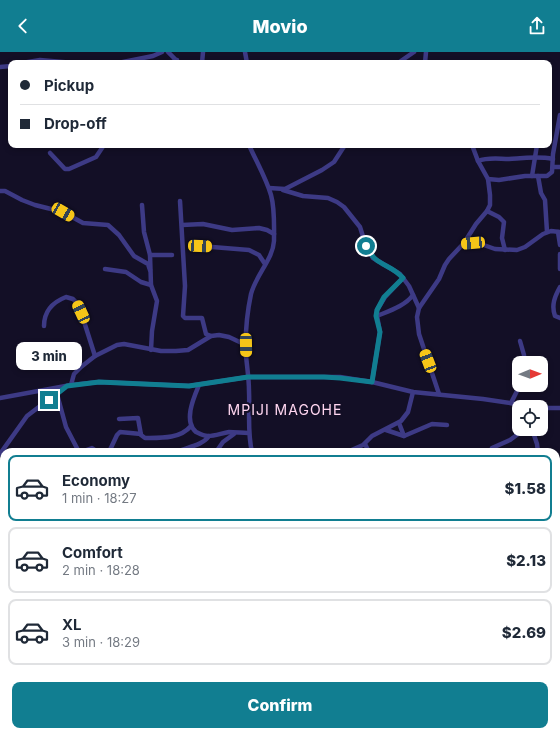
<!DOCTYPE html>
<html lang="en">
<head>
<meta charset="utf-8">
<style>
	body { margin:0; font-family:Inter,sans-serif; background:#f6f6f7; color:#1f2937; height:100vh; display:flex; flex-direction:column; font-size:15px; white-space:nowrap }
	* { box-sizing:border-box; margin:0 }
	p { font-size:13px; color:#747a83 }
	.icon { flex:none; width:22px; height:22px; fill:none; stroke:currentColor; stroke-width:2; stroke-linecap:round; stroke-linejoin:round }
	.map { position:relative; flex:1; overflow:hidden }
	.drawer { position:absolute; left:0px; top:396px; width:560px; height:288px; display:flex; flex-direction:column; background:#fff; border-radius:12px 12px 0 0; box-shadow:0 2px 6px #0003 }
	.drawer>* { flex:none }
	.guide { position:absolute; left:8px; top:8px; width:544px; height:88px; border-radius:8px; box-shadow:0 2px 6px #0003; display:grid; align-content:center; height:88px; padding:0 12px; background:#fff }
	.needle { width:26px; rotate:89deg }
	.tools { position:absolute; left:512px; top:304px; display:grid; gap:8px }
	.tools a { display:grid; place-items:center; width:36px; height:36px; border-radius:8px; background:#fff; box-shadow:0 2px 6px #0003; font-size:20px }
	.end { position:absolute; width:18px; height:18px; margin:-9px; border:5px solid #117e91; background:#fff; box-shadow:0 0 0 2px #fff }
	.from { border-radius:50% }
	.bubble { position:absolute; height:28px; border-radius:8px; background:#fff; box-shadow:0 2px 6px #0003; font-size:13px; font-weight:800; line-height:28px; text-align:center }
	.car { position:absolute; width:12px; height:24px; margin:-12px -6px; border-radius:5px; box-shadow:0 0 3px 1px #0007; background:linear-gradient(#f5c518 24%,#345 0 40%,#f5c518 0 76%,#345 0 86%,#f5c518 0) }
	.guide b { display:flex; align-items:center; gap:14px; height:38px; font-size:15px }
	.guide b+b { border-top:1px solid #e0e1e3 }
	.guide i { width:10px; height:10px; background:#1f2937 }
	ul { padding:7px 0 0; list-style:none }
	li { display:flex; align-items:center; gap:12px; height:66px; margin:0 8px 6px; padding:0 4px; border:2px solid #e0e1e3; border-radius:8px }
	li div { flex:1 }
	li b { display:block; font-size:15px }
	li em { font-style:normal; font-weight:800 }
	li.on { border-color:#117e91 }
	li>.icon { width:36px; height:36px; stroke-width:1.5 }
	.button { display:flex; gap:8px; margin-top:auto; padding:8px 12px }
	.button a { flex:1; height:46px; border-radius:8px; background:#117e91; color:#fff; font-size:16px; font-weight:800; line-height:46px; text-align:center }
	header { display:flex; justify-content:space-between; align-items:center; height:52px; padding:0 12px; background:#117e91; color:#fff; font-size:18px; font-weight:800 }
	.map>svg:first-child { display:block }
	.green { fill:#12302f }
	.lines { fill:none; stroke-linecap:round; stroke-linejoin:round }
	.minor { stroke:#3d3a85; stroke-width:4.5 }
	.route { stroke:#117e91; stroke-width:5 }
	.labels { text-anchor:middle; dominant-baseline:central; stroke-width:4; stroke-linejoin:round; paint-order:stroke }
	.quarter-label { font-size:14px; letter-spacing:1px; fill:#ffd6f0; stroke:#130f26 }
</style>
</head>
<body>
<header><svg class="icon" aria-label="back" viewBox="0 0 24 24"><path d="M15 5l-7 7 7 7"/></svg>Movio<svg class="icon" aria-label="share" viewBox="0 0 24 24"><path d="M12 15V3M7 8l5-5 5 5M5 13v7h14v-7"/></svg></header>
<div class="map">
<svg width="560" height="684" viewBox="0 0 560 684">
	<rect width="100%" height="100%" fill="#130f26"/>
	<path class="green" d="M556,583H560V684H76L81,680H556Z"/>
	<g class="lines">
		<g class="minor">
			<path d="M168,0L179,11"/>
			<path d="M245,0L247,11"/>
			<path d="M22,11L40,8L74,11"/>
			<path d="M118,11L153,4L162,0"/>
			<path d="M170,11L177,8"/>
			<path d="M202,11L203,0"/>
			<path d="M398,11L414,0"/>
			<path d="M425,11L426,0"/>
			<path d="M0,15L11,14"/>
			<path d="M249,93C256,109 266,126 271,143C275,157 274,175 274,189C273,207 256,223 251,242C247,261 245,283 246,303C247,315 249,327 249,339C250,360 247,380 252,400"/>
			<path d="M50,101L65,117H69L96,105L104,93"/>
			<path d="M478,109C488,105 499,107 509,107C524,106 538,104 553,107"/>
			<path d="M553,115H560"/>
			<path d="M532,124L537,93"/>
			<path d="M538,124L541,141L545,148L547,180"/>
			<path d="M488,127L499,128L525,124H547L552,120L553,102L560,63"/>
			<path d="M269,136L285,137L322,118L334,110L345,93"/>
			<path d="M283,138L303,144L328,146L337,150L344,155L360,175L366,194L373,206L400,222L409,234L419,256"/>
			<path d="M0,139H5L22,148L35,153L63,160L83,171L108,173L119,183L134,204L148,212L150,218"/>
			<path d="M180,149L185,234L183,264L185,266H202L206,282L211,284"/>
			<path d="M142,153L144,180L150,203L151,233L157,249L152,279L151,298"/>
			<path d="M487,159L499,165L504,170L502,186L505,198"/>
			<path d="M182,173L203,172L232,178L259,176L267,178L274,182"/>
			<path d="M558,180L560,193"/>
			<path d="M464,191H478L495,197L517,198L525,195L543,182L551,179L560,180"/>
			<path d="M200,194L249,198L259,203L265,212"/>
			<path d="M560,202V217"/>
			<path d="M150,203H172"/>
			<path d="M105,217L126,220L141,230L151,233"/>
			<path d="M560,235C555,244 551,253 555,264L560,266"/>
			<path d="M377,264C389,259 405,254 413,243"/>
			<path d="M44,274C44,259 53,250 66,245L73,247L77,251L81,260L95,304"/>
			<path d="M520,289L524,303V311"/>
			<path d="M372,330L380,280L377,264V258L385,245L403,226"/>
			<path d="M71,333L74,322L81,315L95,304L117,293L124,292L161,299H176L188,298L211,284L219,283L229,285L246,293"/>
			<path d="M199,333C194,345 183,369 196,380C200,382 203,384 208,384C215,384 222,381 229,380C236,380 242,381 248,381"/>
			<path d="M57,342L66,375L79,400"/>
			<path d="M439,342L419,282L417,265L419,256L439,227L445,213L449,207L464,191L476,172L487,159L490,153V143L488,127L478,109L472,93"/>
			<path d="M0,346L71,333L99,330L189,334L248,325H340L372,330L413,340L483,347L536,355"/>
			<path d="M511,351L520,333"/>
			<path d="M541,356H560"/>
			<path d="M119,367L138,366L141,383L145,386C161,386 180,387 191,374"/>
			<path d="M399,371L404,384"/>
			<path d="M532,377L537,392L538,400"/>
			<path d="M386,378L404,384L432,372L447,373"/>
			<path d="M365,392L369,400"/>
			<path d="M492,396L510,388L525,377"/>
			<path d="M81,400L92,396L98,400"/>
			<path d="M109,400L117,383L120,380L141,382"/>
			<path d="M176,400C187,395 202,394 209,384"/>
			<path d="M216,400L223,390L234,382"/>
			<path d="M347,400L363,393L372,384L401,369L408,360L413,340"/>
			<path d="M0,402L27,364L65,335"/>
			<path d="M0,423L4,424"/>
			<path d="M556,451L560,452"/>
			<path d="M0,480L4,483"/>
			<path d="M0,520L4,521"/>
			<path d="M556,538L558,541L556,555"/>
			<path d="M556,578H560"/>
			<path d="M0,585L4,588"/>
			<path d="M0,667L4,650"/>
			<path d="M19,684L24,680"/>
			<path d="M65,684L71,680"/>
		</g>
	</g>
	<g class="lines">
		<path class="route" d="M49,348L67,334L99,330L189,334L248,325H324L340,326L372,330L380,280L376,264L377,258L384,245L403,226C390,211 376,215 366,194"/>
	</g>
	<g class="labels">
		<g class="quarter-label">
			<text x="285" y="357">MPIJI MAGOHE</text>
		</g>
	</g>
</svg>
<div class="tools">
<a><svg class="needle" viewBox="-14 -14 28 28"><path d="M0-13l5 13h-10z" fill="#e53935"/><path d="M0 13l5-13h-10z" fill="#747a83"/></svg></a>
<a><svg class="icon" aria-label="locate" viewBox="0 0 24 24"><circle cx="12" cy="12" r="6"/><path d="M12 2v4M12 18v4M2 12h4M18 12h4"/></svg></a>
</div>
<i class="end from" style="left:366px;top:194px"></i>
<i class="end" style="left:49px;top:348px"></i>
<div class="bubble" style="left:16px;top:290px;width:66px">3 min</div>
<i class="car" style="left:63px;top:160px;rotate:120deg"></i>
<i class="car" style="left:473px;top:191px;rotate:265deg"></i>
<i class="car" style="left:200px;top:194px;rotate:93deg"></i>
<i class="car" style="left:81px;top:260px;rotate:335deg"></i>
<i class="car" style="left:246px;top:293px;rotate:179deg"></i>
<i class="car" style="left:428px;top:309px;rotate:339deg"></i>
<div class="guide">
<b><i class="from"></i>Pickup</b>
<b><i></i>Drop-off</b>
</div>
<section class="drawer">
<ul>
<li class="on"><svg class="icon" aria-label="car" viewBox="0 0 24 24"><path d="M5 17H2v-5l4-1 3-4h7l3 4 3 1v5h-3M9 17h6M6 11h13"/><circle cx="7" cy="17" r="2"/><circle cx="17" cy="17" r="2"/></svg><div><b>Economy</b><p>1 min · 18:27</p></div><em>$1.58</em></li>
<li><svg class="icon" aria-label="car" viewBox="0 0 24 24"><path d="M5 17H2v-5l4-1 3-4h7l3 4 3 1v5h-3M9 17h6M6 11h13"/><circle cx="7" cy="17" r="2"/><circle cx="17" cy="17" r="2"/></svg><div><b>Comfort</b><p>2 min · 18:28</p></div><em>$2.13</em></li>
<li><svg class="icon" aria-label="car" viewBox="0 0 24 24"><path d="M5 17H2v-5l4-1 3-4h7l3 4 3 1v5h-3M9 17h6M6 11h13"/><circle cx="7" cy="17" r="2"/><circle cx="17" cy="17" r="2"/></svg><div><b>XL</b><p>3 min · 18:29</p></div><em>$2.69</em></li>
</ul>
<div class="button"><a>Confirm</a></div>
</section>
</div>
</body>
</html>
